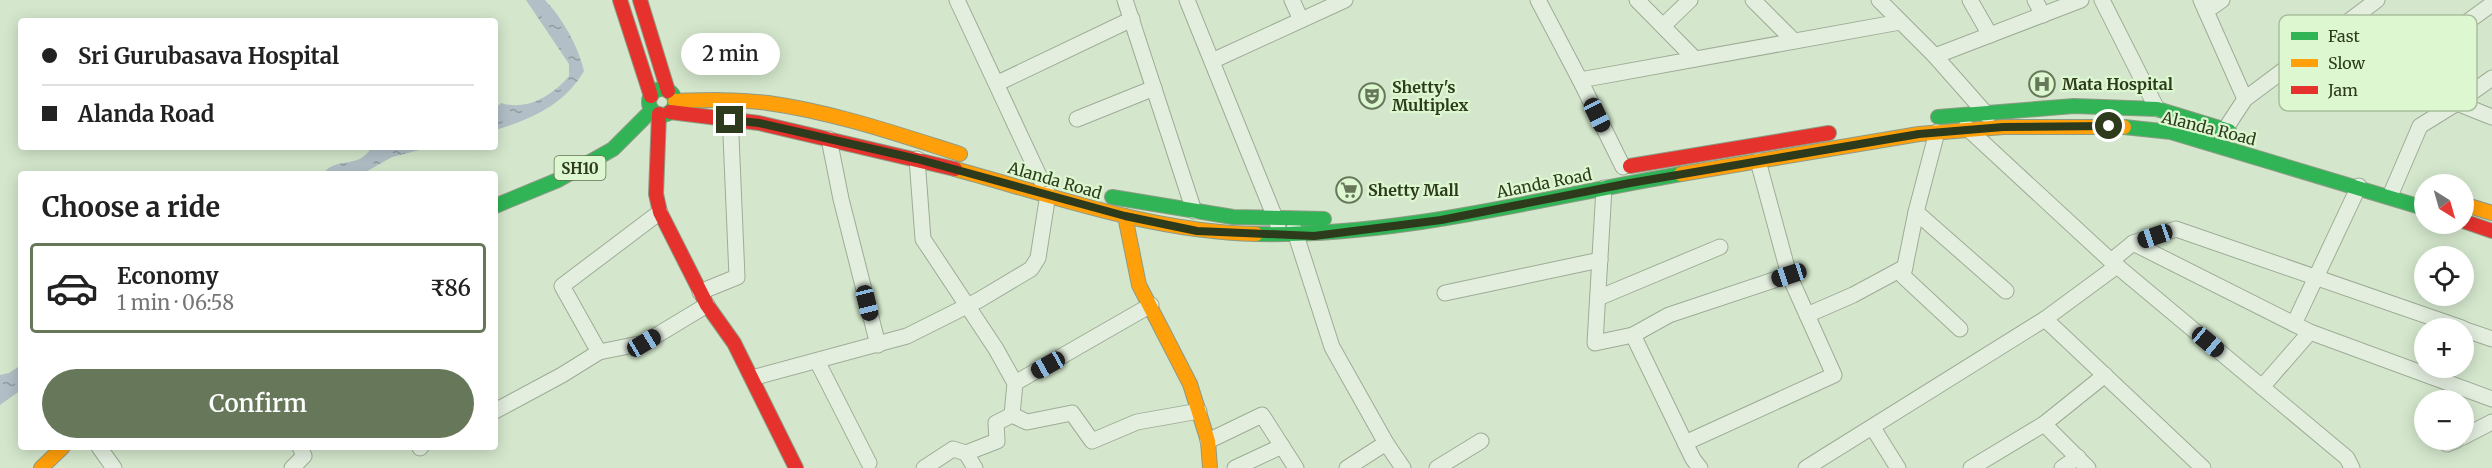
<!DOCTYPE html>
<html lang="en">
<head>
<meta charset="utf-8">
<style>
	body { margin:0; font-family:Merriweather,serif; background:#f2f2f2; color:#222; height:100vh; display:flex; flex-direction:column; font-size:22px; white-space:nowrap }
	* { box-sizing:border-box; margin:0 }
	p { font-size:20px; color:#767676 }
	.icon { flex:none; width:33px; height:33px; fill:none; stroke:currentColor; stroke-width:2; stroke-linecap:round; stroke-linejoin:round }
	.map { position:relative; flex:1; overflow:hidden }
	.details { position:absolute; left:18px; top:171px; width:480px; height:279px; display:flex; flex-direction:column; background:#fff; border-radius:6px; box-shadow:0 3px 15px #0003 }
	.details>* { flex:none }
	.hud { position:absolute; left:18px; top:18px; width:480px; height:132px; border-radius:6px; box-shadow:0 3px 15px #0003; display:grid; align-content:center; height:132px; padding:0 24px; background:#fff }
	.needle { width:39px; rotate:143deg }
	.controls { position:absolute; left:2414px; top:174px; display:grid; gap:12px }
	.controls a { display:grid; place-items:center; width:60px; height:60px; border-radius:50%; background:#fff; box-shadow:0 3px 15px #0003; font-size:30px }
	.end { position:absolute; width:27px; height:27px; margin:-14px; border:8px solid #2d3b1c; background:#fff; box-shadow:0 0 0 3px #fff }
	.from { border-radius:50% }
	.bubble { position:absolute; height:42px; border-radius:21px; background:#fff; box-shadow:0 3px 15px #0003; font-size:20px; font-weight:600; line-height:42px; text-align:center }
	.car { position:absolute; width:18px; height:36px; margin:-18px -9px; border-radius:8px; box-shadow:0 0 4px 2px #0007; background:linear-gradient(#222 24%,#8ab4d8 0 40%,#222 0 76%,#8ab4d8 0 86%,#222 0) }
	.hud b { display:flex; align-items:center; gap:21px; height:57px; font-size:22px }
	.hud b+b { border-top:2px solid #e0e0e0 }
	.hud i { width:15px; height:15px; background:#222 }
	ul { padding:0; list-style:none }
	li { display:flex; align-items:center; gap:18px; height:90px; margin:0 12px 9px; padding:0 12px; border:3px solid transparent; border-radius:6px }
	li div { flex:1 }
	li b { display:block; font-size:22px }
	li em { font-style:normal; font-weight:600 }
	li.current { border-color:#67775a }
	li>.icon { width:54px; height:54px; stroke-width:1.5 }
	h2 { padding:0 24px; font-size:27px; line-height:72px }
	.action { display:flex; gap:12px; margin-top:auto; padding:12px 24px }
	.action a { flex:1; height:69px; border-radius:36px; background:#67775a; color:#fff; font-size:24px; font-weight:600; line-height:69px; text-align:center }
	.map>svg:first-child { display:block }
	.water { fill:url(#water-ripples) }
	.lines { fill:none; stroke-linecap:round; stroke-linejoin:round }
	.street-casing { stroke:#9eac96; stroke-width:17 }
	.fast-casing { stroke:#8e9b85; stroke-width:16 }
	.slow-casing { stroke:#8e9b85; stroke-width:16 }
	.jam-casing { stroke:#8e9b85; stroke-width:16 }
	.street { stroke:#e3eedf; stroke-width:15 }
	.fast { stroke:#30b455; stroke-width:14 }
	.slow { stroke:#ff9f0a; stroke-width:14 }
	.jam { stroke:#e5322d; stroke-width:14 }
	.route { stroke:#2d3b1c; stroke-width:8 }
	.labels { text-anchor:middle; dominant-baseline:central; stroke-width:4.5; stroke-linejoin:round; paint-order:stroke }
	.shield { fill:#ddf8d1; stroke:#627452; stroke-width:1.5 }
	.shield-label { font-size:15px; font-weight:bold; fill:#2d3b1c }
	.poi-label { font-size:16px; font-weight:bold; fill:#2d3b1c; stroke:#ddf8d1; text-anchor:start }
	.street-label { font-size:16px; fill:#2d3b1c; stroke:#ddf8d1 }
	.key { fill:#ddf8d1; stroke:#a8bf9b; stroke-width:1.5 }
	.key-label { font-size:16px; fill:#2d3b1c }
</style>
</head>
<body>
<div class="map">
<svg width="2492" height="468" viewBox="0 0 2492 468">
	<defs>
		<pattern id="water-ripples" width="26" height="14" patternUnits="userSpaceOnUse" patternTransform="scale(1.5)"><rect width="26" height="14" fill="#b2bfc6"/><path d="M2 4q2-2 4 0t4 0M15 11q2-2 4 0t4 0" fill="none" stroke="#919ca0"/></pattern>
	</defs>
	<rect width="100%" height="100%" fill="#d4e7cc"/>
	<g class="water">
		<path d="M526,0H545C563,19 578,46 584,71C564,105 532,119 495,130V109L501,103C527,111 552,96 569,76V64Z"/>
		<path d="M372,147H431L392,157L362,174H323C337,155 357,171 372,147Z"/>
		<path d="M21,365V390L0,405V375L9,373Z"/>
	</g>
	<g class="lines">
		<g class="street-casing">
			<g id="street">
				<path d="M957,0L1041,180"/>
				<path d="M1125,0L1194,211"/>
				<path d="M1187,0L1278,225"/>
				<path d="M1292,0L1301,20"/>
				<path d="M1538,0L1580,80"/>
				<path d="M1637,0L1695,59"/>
				<path d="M1753,0L1794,41"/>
				<path d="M1879,0L1935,56L1988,116"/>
				<path d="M1970,0L1990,35"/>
				<path d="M2035,0L2043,15"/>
				<path d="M2102,0L2157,109"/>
				<path d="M2201,0L2245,99"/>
				<path d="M2206,11L2222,0"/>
				<path d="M1663,26L1690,0"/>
				<path d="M2332,34L2380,85L2492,4"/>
				<path d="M1935,56L2081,0"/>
				<path d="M1212,61L1345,0"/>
				<path d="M998,83L1132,19"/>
				<path d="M2457,103L2492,78"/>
				<path d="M1077,119L1154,88"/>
				<path d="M1966,127L2111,261L2133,243L2310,332L2492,399"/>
				<path d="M1937,132L1916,212L1903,276L1960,329"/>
				<path d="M2222,134L2245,99L2377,0"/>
				<path d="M829,139L841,199L878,345"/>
				<path d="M917,159L923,239L996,349L1015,383L1012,415L1027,422L1072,413L1092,441L1137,422L1199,411"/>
				<path d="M1623,167L1580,80L1900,22"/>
				<path d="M1604,188L1595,343L1633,335L1693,459L1700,468"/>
				<path d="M2390,196L2420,126L2457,103L2492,117"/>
				<path d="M1916,212L2006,291"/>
				<path d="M1294,229L1332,347L1386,443L1403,468"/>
				<path d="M2133,243L2176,229L2462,328"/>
				<path d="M2111,261L2347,458L2352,468"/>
				<path d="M2117,266L2045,319L2203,468"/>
				<path d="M700,292L737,277L730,112"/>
				<path d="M1445,293L1600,260"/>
				<path d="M1598,298L1720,247"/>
				<path d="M1807,315L1853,295L1905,267"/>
				<path d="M2294,324L2359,186"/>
				<path d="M2463,329L2492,339"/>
				<path d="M1633,335L1669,315L1789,275"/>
				<path d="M599,352L562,286L660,212"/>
				<path d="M817,361L869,463"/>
				<path d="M752,378L907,336L979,300L1031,269L1038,258L1048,194"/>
				<path d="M1015,383L1151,305"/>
				<path d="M2262,387L2310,332"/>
				<path d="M495,411L562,375L599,352L644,343L707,305"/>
				<path d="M2044,424L2105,375"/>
				<path d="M1873,428L1898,468"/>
				<path d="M2463,437L2492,422"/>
				<path d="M1208,441L1262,415L1296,468"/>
				<path d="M1685,443L1834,375L1789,275L1758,161"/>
				<path d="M2447,444L2457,440"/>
				<path d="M99,447L114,468"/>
				<path d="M420,448L421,447"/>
				<path d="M292,468L304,456L300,447"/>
				<path d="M924,468L953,449L966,453"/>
				<path d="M975,468L966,453L997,441L996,423L1012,415"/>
				<path d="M1235,468L1282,446"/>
				<path d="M1347,468L1386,443"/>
				<path d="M1437,468L1481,441"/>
				<path d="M1806,468L2045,319"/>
				<path d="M1971,468L2044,424L2088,468"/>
				<path d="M2062,468L2078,457"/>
			</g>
		</g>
		<g class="fast-casing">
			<g id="fast">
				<circle cx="662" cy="102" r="13"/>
				<path d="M1938,117L2074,106L2157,109L2229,131"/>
				<path d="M2124,127L2171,132L2424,208"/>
				<path d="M1112,197L1233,217L1324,219"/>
				<path d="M495,206L558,180L613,149L652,110"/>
				<path d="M1256,234C1400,237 1540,198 1681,174"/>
			</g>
		</g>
		<g class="slow-casing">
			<g id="slow">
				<path d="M675,101C706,100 737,99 768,103C833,112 897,134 960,154"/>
				<path d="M955,169C1053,196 1154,232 1256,234"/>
				<path d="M1681,174L1919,134L2003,127H2124"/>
				<path d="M2463,204L2492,213"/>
				<path d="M1125,216L1139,285L1190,384L1208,441L1210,468"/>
				<path d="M41,468L63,447"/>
			</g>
		</g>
		<g class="jam-casing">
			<g id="jam">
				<path d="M620,0L651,96"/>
				<path d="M640,0L668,91"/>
				<path d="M670,112L759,123L955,169"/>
				<path d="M659,114L656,194L660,212L707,305L734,343L796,468"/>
				<path d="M1630,166L1829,133"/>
				<path d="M2463,221L2492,231"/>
			</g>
		</g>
		<use href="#street" class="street"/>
		<use href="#fast" class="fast"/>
		<use href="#slow" class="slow"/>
		<use href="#jam" class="jam"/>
	</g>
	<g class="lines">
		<path class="route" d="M730,120L759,123L917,159L1125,216L1197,231L1314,236L1441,220L1630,183L1919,134L2003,127L2109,126"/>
	</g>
	<defs>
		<g id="hospital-ring" transform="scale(1.35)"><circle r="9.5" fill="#ddf8d1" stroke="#67775a" stroke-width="1.5"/><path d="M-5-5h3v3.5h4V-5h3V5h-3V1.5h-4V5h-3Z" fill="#67775a"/></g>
		<g id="theatre-ring" transform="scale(1.35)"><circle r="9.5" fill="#ddf8d1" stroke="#67775a" stroke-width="1.5"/><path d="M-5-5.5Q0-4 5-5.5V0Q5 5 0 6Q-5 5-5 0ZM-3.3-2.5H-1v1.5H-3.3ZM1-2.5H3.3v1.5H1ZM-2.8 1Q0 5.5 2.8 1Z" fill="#67775a"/></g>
		<g id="supermarket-ring" transform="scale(1.35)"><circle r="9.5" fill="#ddf8d1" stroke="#67775a" stroke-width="1.5"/><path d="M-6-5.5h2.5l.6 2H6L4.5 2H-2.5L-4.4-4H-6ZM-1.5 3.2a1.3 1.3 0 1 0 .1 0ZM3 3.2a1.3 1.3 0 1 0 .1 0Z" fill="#67775a"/></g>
	</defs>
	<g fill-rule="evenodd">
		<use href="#hospital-ring" x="2042" y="84"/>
		<use href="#theatre-ring" x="1372" y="96"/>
		<use href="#supermarket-ring" x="1349" y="190"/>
	</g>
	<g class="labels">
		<rect class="shield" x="554.5" y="156" width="51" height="24" rx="4.5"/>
		<g class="shield-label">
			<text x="580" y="168">SH10</text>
		</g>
		<g class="poi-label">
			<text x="2062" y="84">Mata Hospital</text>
			<text x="1392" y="87">Shetty's<tspan x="1392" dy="18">Multiplex</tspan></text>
			<text x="1368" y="190">Shetty Mall</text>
		</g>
		<g class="street-label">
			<text transform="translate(2209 128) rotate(14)">Alanda Road</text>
			<text transform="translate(1055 180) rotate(16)">Alanda Road</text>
			<text transform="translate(1544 183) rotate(-11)">Alanda Road</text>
		</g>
	</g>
	<rect x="2279" y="15" width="198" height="96" rx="9" class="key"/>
	<rect x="2291" y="32" width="27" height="8" fill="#30b455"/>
	<rect x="2291" y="59" width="27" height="8" fill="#ff9f0a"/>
	<rect x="2291" y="86" width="27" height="8" fill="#e5322d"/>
	<g class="key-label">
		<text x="2328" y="42">Fast</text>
		<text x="2328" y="69">Slow</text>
		<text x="2328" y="96">Jam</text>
	</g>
</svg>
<div class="controls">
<a><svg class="needle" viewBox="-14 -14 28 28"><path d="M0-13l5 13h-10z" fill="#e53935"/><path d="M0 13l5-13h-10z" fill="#767676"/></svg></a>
<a><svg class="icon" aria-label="locate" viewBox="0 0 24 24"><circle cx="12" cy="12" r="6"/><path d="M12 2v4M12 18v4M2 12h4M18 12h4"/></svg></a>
<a>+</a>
<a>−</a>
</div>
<i class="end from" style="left:2109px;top:126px"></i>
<i class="end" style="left:730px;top:120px"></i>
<div class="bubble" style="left:681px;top:33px;width:99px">2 min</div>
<i class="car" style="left:1597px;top:115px;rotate:154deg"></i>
<i class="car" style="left:2155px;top:236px;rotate:251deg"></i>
<i class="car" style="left:1789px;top:275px;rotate:252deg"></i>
<i class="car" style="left:867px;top:303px;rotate:166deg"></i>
<i class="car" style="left:2208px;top:342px;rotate:130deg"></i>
<i class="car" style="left:644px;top:343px;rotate:59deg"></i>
<i class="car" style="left:1048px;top:365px;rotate:241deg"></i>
<div class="hud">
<b><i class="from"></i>Sri Gurubasava Hospital</b>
<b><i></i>Alanda Road</b>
</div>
<section class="details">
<h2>Choose a ride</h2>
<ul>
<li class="current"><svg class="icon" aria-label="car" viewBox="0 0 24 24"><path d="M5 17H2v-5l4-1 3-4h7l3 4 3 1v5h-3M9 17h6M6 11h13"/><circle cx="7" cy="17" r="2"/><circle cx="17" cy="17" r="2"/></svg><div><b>Economy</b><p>1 min · 06:58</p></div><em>₹86</em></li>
</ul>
<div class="action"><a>Confirm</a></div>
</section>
</div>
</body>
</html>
